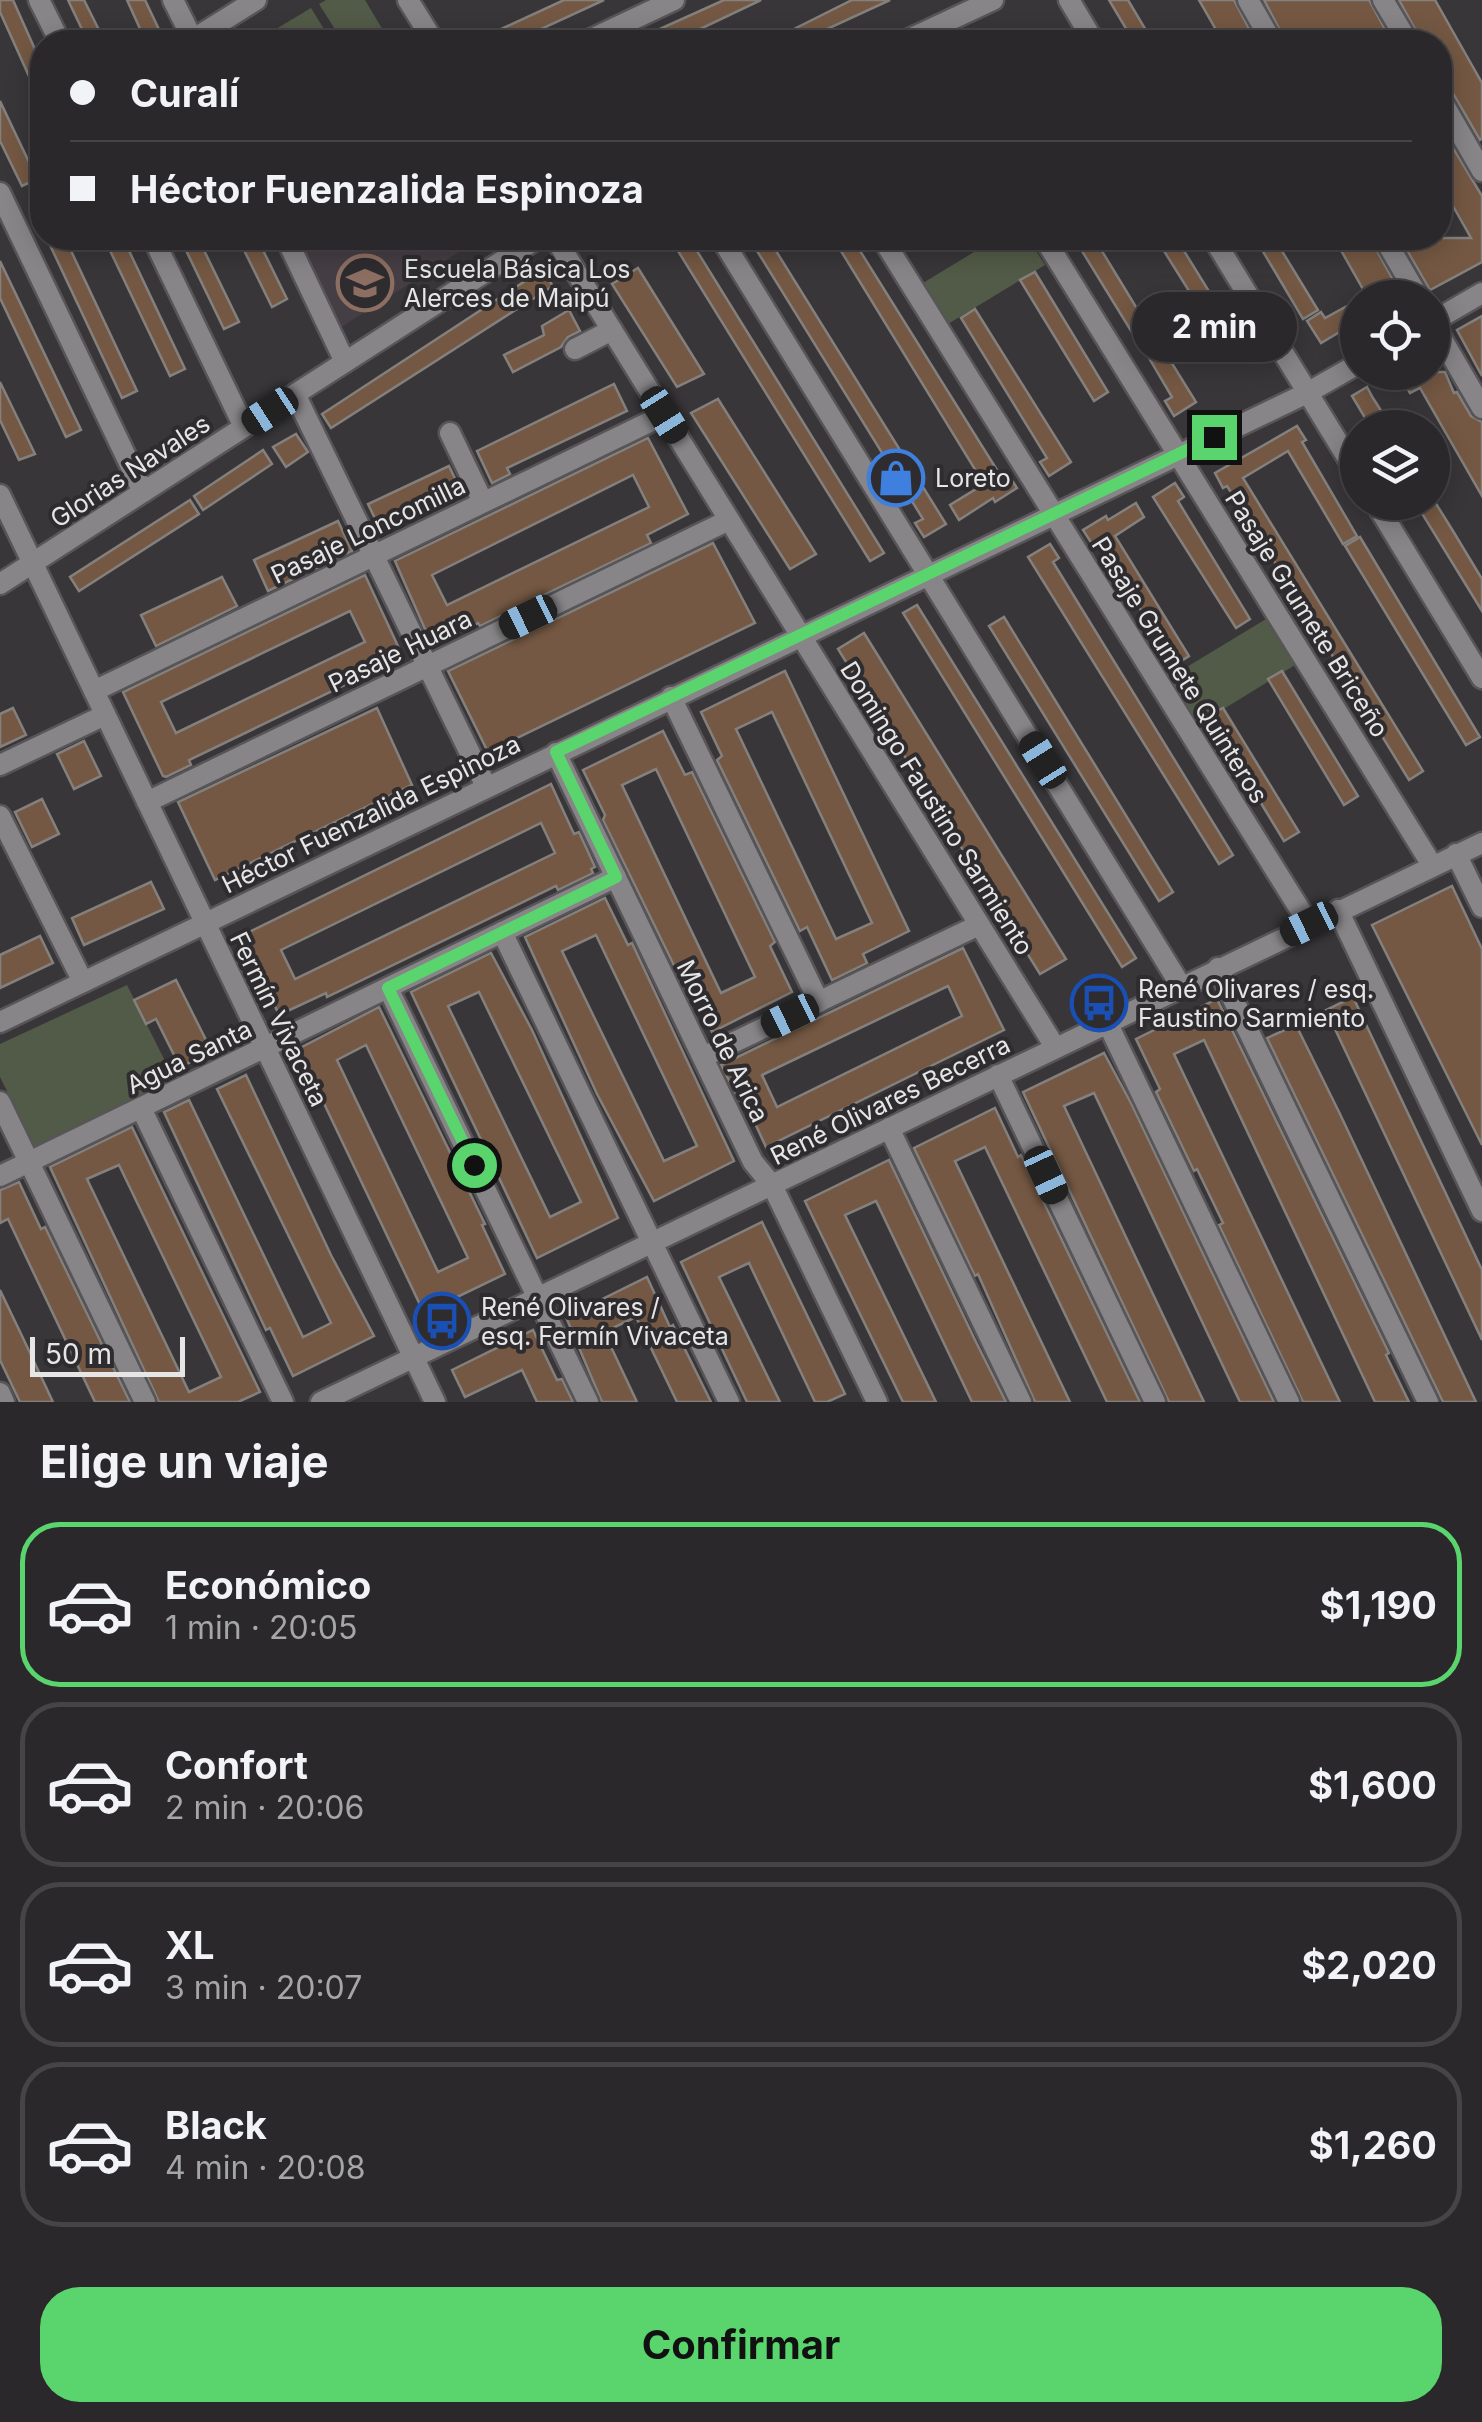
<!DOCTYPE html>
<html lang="es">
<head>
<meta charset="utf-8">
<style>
	body { margin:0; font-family:Inter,sans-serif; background:#323032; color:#f1f3f6; height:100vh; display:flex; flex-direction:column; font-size:38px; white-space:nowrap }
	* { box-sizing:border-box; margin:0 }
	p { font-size:32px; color:#a5a6a8 }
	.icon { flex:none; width:55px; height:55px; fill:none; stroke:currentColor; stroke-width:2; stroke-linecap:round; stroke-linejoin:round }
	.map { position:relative; height:1402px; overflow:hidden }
	.panel { display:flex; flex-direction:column; background:#2a282a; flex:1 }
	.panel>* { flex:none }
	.top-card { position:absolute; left:30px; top:30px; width:1422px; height:220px; border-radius:40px; box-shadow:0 5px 25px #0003,0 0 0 2px #464447; display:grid; align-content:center; height:220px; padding:0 40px; background:#2a282a }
	.tools { position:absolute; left:1340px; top:280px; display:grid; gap:20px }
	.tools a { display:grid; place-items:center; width:110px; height:110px; border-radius:50%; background:#2a282a; box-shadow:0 5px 25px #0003,0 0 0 2px #464447; font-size:50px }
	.scale { position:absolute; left:30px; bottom:25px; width:155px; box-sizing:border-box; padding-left:10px; border:5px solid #e7e6e7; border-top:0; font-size:28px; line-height:35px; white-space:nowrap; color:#e7e6e7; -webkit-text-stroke:8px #2e2c2e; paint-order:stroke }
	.end { position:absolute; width:45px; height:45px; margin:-22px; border:12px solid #5ad56e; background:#111; box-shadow:0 0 0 5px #111 }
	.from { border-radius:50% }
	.bubble { position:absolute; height:70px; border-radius:35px; background:#2a282a; box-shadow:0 5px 25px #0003,0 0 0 2px #464447; font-size:32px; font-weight:700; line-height:70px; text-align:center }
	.car { position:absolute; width:30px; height:60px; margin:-30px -15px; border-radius:12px; box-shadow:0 0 8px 2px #0007; background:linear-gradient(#222 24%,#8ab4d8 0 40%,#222 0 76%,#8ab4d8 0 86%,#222 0) }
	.top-card b { display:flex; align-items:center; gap:35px; height:95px; font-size:38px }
	.top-card b+b { border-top:2px solid #464447 }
	.top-card i { width:25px; height:25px; background:#f1f3f6 }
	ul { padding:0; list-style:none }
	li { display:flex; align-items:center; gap:30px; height:165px; margin:0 20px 15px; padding:0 20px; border:5px solid #464447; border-radius:40px }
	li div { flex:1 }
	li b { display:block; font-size:38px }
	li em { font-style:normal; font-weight:700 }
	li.current { border-color:#5ad56e }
	li>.icon { width:90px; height:90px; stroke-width:1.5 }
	h2 { padding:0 40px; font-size:45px; line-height:120px }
	.primary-button { display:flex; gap:20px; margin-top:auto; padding:20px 40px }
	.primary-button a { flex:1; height:115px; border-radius:40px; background:#5ad56e; color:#111; font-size:40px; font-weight:700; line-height:115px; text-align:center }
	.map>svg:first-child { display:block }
	.built { fill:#453e44 }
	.green { fill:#525b47 }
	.building { fill:#745843; stroke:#83807e; stroke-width:2.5; fill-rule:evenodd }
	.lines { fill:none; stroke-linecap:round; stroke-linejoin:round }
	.minor-casing { stroke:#575557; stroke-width:25 }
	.minor { stroke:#878587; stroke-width:20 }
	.route { stroke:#5ad56e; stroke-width:12 }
	.labels { text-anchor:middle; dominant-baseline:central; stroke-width:8; stroke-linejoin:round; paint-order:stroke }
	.poi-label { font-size:25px; fill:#e7e6e7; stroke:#2e2c2e; text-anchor:start }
	.street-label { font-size:25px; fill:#e7e6e7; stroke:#2e2c2e }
</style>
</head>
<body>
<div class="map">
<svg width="1482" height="1402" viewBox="0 0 1482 1402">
	<rect width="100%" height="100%" fill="#383638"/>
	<path class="built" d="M298,238H481L340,328Z"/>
	<g class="green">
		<path d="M326,0H365L390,42H343L319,4Z"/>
		<path d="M311,8L332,42H284L276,29Z"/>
		<path d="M997,238H1028L1045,265L948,324L923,283Z"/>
		<path d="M1266,619L1295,665L1196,726L1167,679Z"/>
		<path d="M127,985L178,1087L37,1152L0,1077V1044Z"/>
	</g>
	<g class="building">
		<path d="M0,0H13L42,65V105L0,12Z"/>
		<path d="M68,0H84L105,42H88Z"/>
		<path d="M127,0H145L165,42H146Z"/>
		<path d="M564,0H604L513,42H473Z"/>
		<path d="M724,0H761L673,42H631Z"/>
		<path d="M852,0H890L799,42H768Z"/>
		<path d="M1109,0H1128L1153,42H1134Z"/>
		<path d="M1199,0H1234L1256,42H1223Z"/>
		<path d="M1264,0H1369L1392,42H1286Z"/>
		<path d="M1399,0H1435L1482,83V138L1480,140L1451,90L1440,84V42H1422Z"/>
		<path d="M0,101L37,179L22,186L0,141Z"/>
		<path d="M1440,126L1482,196V262L1430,290L1400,238H1471L1440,183Z"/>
		<path d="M61,238H65L137,391L122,398L49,243Z"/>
		<path d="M104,238H123L185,369L170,376Z"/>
		<path d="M180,238H198L239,322L224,329Z"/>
		<path d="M238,238H257L287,299L272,307Z"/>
		<path d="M670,238H689L884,553L870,561Z"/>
		<path d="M749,238H768L946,524L924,537L915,523L923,519Z"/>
		<path d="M833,238H852L1002,478L1008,474L1017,488L995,502L993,498L959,520L950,505L984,484Z"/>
		<path d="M1074,238H1094L1158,343L1144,352Z"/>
		<path d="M1168,238H1176L1233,330L1219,339L1159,243Z"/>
		<path d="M1255,238H1274L1318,310L1303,319Z"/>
		<path d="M1334,238H1370L1403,298H1368Z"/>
		<path d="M0,261L81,430L66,437L0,298Z"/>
		<path d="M638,268L704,374L677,387L612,284Z"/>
		<path d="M542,270L553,286L331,428L322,414Z"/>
		<path d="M1035,272L1108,392L1094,401L1020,280Z"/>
		<path d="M1358,300V321L1321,343L1307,321L1321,312L1325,318Z"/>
		<path d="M975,309L1071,462L1049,476L1040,462L1047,458L961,318Z"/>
		<path d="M569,310L580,331L568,337L561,347L513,372L504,355L544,335L542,326Z"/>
		<path d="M1482,316V376L1457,330Z"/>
		<path d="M1160,344L1196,402L1174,416L1165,401L1172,397L1146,353Z"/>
		<path d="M1398,372H1445L1454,393L1457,392L1471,416L1482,422V496L1420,388L1410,393Z"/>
		<path d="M0,382L35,454L19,460L0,420Z"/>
		<path d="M614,384L627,411L507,468L510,474L492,483L477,451Z"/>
		<path d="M1367,387L1373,398L1392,428H1371L1352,396Z"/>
		<path d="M718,399L816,554L790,569L691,413Z"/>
		<path d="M1297,426L1306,440L1302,442L1357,536L1343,544L1288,451L1243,478L1423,771L1409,780L1247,517L1227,486L1223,488L1215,473Z"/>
		<path d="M296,434L308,452L286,467L273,447Z"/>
		<path d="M648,438L688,514L647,535L651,543L480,626L478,623L432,645L395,561ZM633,475L649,507L447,605L432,575Z"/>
		<path d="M263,450L272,464L203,510L194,496Z"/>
		<path d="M449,466L462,493L381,531L368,504Z"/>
		<path d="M1175,483L1184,497L1178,501L1250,619L1236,628L1153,497Z"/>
		<path d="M190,500L199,514L79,591L70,577Z"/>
		<path d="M1415,502H1435L1453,531L1482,579V611Z"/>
		<path d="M1136,503L1144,517L1115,536L1189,656L1175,665L1098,541L1092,544L1083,530L1106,516L1108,520Z"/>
		<path d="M338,521L352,551L268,591L254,560Z"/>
		<path d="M1360,537L1480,737L1466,745L1345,546Z"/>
		<path d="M713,543L755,623L488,752L448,671Z"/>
		<path d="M1050,544L1059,558L1053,562L1233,855L1219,864L1028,557Z"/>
		<path d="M365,575L403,657L189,760L191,765L166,777L163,776L123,692ZM350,611L365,642L176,733L161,702Z"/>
		<path d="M222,577L237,606L156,646L141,615Z"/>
		<path d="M917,605L1136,958L1122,967L903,613Z"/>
		<path d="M1004,617L1173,892L1159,901L989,626Z"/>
		<path d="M864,633L1066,959L1040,974L838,649Z"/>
		<path d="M785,671L909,931L863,954L867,963L832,980L807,927L800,931L717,760L722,756L701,712ZM772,712L872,923L836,939L736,729Z"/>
		<path d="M1282,671L1358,796L1344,805L1268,679Z"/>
		<path d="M13,708L26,735L0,747V714Z"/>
		<path d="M377,708L412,785L215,880L178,802Z"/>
		<path d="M1223,708L1299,832L1284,841L1208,716Z"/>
		<path d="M663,731L685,775L692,772L775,942L770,946L792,992L712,1032L690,986L685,988L603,820L605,815L583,770ZM656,769L755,977L721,993L622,785Z"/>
		<path d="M84,741L101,776L74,789L57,754Z"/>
		<path d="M551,784L574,834L579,832L595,867L591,869L593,873L558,890L556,886L327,997L326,993L279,1015L243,935ZM541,823L555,853L295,979L281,950Z"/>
		<path d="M42,799L59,834L32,847L15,812Z"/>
		<path d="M151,882L164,909L84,945L72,918Z"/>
		<path d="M1452,886L1482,949V1145L1372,925Z"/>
		<path d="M605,898L628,945L632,943L734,1161L654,1201L597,1094L525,937ZM596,935L697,1146L664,1161L562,951Z"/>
		<path d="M40,936L53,963L0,988V955Z"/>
		<path d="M963,948L1004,1030L766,1147L746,1104L739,1100L721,1065ZM948,986L962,1016L777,1107L762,1075Z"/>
		<path d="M491,953L532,1030L618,1218L537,1258L411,992ZM479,992L581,1202L550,1217L448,1006Z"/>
		<path d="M176,980L212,1052L180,1067L156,1019L146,1024L134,1000Z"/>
		<path d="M1353,997L1482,1270V1340L1326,1010Z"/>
		<path d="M1217,999L1389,1353L1386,1355L1409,1402H1375L1204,1040L1174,1054L1340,1402H1303L1219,1225L1223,1223L1197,1169L1194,1171L1156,1092L1160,1089L1136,1039Z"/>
		<path d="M379,1007L485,1224L482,1225L505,1274L424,1313L298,1049ZM366,1045L468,1258L438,1272L337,1060Z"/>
		<path d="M1296,1025L1340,1114L1476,1402H1443L1267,1038Z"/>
		<path d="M1104,1053L1131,1103L1274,1402H1240L1094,1093L1064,1106L1204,1402H1169L1023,1092Z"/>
		<path d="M246,1075L331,1255L374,1336L293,1376L270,1328L266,1330L164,1112L189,1100L303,1337L331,1323L217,1089Z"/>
		<path d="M995,1108L1018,1157L1021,1155L1140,1402H1107L985,1147L955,1161L1070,1402H1035L978,1274L975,1276L914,1148Z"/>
		<path d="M132,1127L260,1392L238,1402H159L50,1167ZM119,1165L221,1377L189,1392L87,1179Z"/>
		<path d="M889,1160L976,1342L1006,1402H972L876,1201L845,1215L936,1402H903L818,1228L805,1201Z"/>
		<path d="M19,1182L41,1229L45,1227L130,1402H95L8,1219L0,1223V1190Z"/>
		<path d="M762,1222L845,1394L827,1402H815L749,1263L719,1277L780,1402H747L681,1262Z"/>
		<path d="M647,1277L670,1327L673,1325L711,1402H677L636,1317L604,1332L637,1402H602L566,1317Z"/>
		<path d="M0,1290L23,1338L53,1402H20L0,1360Z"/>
		<path d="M533,1330L557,1380L562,1379L573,1402H537L522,1370L465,1397L452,1370Z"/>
	</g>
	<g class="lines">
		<g class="minor-casing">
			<g id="minor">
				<path d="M39,0L60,42"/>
				<path d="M173,0L194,42"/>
				<path d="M408,0L434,42"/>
				<path d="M1069,0L1094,42"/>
				<path d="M1248,0L1272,42"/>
				<path d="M1383,0L1408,42"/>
				<path d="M192,40L256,0"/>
				<path d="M585,42L674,0"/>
				<path d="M903,42L993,0"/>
				<path d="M1440,98L1482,171"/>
				<path d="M0,193L143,492"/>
				<path d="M153,238L244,427"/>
				<path d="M286,238L345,362"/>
				<path d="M555,238L1055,1047"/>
				<path d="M721,238L1181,986"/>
				<path d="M882,238L1309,924"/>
				<path d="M1044,238L1432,865"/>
				<path d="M1213,238L1358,475"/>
				<path d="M1384,238L1419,298"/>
				<path d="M1432,322L1482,408"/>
				<path d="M1432,322L1482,293"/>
				<path d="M575,349L612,330"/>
				<path d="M295,394L486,786"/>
				<path d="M450,433L483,502"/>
				<path d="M0,495L435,1402"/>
				<path d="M1375,502L1482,678"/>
				<path d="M0,584L538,238"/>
				<path d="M94,691L664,415"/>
				<path d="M671,697L819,1002"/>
				<path d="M556,753L753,1162L772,1185L877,1402"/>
				<path d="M0,765L105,715"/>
				<path d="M147,802L729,520"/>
				<path d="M0,816L83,982"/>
				<path d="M1456,854L1482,907"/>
				<path d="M1338,910L1482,1211"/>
				<path d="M502,932L729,1402"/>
				<path d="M1218,968L1428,1402"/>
				<path d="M388,988L588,1402"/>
				<path d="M0,1022L1307,393L1358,364"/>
				<path d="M1107,1022L1289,1402"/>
				<path d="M703,1057L979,925"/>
				<path d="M998,1075L1155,1402"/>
				<path d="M0,1102L145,1402"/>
				<path d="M141,1108L283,1402"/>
				<path d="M889,1128L1021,1402"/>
				<path d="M0,1176L616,877"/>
				<path d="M0,1393L4,1402"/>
				<path d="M321,1402L1482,843"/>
			</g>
		</g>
		<use href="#minor" class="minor"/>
	</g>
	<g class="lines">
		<path class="route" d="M474,1165L388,988L616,877L556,752L1214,437"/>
	</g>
	<defs>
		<g id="school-ring" transform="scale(2.875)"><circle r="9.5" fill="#2e2c2e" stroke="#8d6e63" stroke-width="1.5"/><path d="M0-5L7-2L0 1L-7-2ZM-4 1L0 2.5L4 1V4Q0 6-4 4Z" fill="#8d6e63"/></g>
		<g id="shop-ring" transform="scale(2.875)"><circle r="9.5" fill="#2e2c2e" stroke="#3f7fe0" stroke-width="1.5"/><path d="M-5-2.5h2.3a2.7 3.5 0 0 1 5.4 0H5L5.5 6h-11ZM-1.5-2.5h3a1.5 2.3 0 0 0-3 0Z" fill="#3f7fe0"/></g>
		<g id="bus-ring" transform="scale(2.875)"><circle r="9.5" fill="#2e2c2e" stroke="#1a4fb4" stroke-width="1.5"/><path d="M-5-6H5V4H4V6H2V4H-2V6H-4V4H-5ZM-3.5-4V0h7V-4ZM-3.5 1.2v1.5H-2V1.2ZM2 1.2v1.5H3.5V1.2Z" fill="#1a4fb4"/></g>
	</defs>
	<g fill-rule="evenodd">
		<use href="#school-ring" x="365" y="283"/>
		<use href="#shop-ring" x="896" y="478"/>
		<use href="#bus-ring" x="1099" y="1003"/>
		<use href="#bus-ring" x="442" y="1321"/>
	</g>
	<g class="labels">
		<g class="poi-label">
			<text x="404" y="269">Escuela Básica Los<tspan x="404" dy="29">Alerces de Maipú</tspan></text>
			<text x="935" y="478">Loreto</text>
			<text x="1138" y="989">René Olivares / esq.<tspan x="1138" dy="29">Faustino Sarmiento</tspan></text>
			<text x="481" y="1307">René Olivares /<tspan x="481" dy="29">esq. Fermín Vivaceta</tspan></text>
		</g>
		<g class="street-label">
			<text transform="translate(130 471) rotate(-33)">Glorias Navales</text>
			<text transform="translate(368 530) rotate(-26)">Pasaje Loncomilla</text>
			<text transform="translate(1307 614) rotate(58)">Pasaje Grumete Briceño</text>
			<text transform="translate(400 651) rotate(-26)">Pasaje Huara</text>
			<text transform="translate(1180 670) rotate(58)">Pasaje Grumete Quinteros</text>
			<text transform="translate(937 808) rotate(58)">Domingo Faustino Sarmiento</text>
			<text transform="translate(371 814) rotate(-26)">Héctor Fuenzalida Espinoza</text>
			<text transform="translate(279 1019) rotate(64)">Fermín Vivaceta</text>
			<text transform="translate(723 1041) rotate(64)">Morro de Arica</text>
			<text transform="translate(189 1057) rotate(-26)">Agua Santa</text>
			<text transform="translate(890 1100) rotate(-26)">René Olivares Becerra</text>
		</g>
	</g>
</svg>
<div class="tools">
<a><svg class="icon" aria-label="locate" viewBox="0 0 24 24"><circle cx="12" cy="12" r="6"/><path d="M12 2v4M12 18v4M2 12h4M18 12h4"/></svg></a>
<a><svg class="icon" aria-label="layers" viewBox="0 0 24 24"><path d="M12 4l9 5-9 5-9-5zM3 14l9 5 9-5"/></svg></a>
</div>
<div class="scale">50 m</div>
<i class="end from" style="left:474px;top:1165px"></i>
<i class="end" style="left:1214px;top:437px"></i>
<div class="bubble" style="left:1132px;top:292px;width:165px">2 min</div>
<i class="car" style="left:270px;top:411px;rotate:237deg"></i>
<i class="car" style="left:664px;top:415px;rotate:148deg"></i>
<i class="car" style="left:528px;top:617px;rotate:244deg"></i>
<i class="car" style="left:1043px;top:760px;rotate:328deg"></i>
<i class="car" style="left:1309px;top:924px;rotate:244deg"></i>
<i class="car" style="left:790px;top:1016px;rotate:244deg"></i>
<i class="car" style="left:1046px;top:1175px;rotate:155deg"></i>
<div class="top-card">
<b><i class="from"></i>Curalí</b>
<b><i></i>Héctor Fuenzalida Espinoza</b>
</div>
</div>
<section class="panel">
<h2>Elige un viaje</h2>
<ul>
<li class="current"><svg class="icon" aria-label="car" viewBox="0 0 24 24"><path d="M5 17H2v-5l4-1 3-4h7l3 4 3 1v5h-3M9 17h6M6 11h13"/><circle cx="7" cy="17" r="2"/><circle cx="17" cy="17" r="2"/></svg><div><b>Económico</b><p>1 min · 20:05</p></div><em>$1,190</em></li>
<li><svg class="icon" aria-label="car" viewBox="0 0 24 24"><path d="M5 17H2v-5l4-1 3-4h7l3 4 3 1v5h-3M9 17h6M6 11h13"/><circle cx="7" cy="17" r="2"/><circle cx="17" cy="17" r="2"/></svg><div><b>Confort</b><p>2 min · 20:06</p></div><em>$1,600</em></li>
<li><svg class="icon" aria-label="car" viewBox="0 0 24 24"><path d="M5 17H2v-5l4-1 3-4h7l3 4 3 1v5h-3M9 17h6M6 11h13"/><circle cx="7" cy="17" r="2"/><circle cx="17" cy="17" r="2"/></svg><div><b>XL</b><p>3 min · 20:07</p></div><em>$2,020</em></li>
<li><svg class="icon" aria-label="car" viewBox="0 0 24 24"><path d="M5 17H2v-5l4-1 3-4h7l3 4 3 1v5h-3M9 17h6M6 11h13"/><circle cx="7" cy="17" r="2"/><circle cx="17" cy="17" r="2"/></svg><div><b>Black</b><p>4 min · 20:08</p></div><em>$1,260</em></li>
</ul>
<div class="primary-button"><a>Confirmar</a></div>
</section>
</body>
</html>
